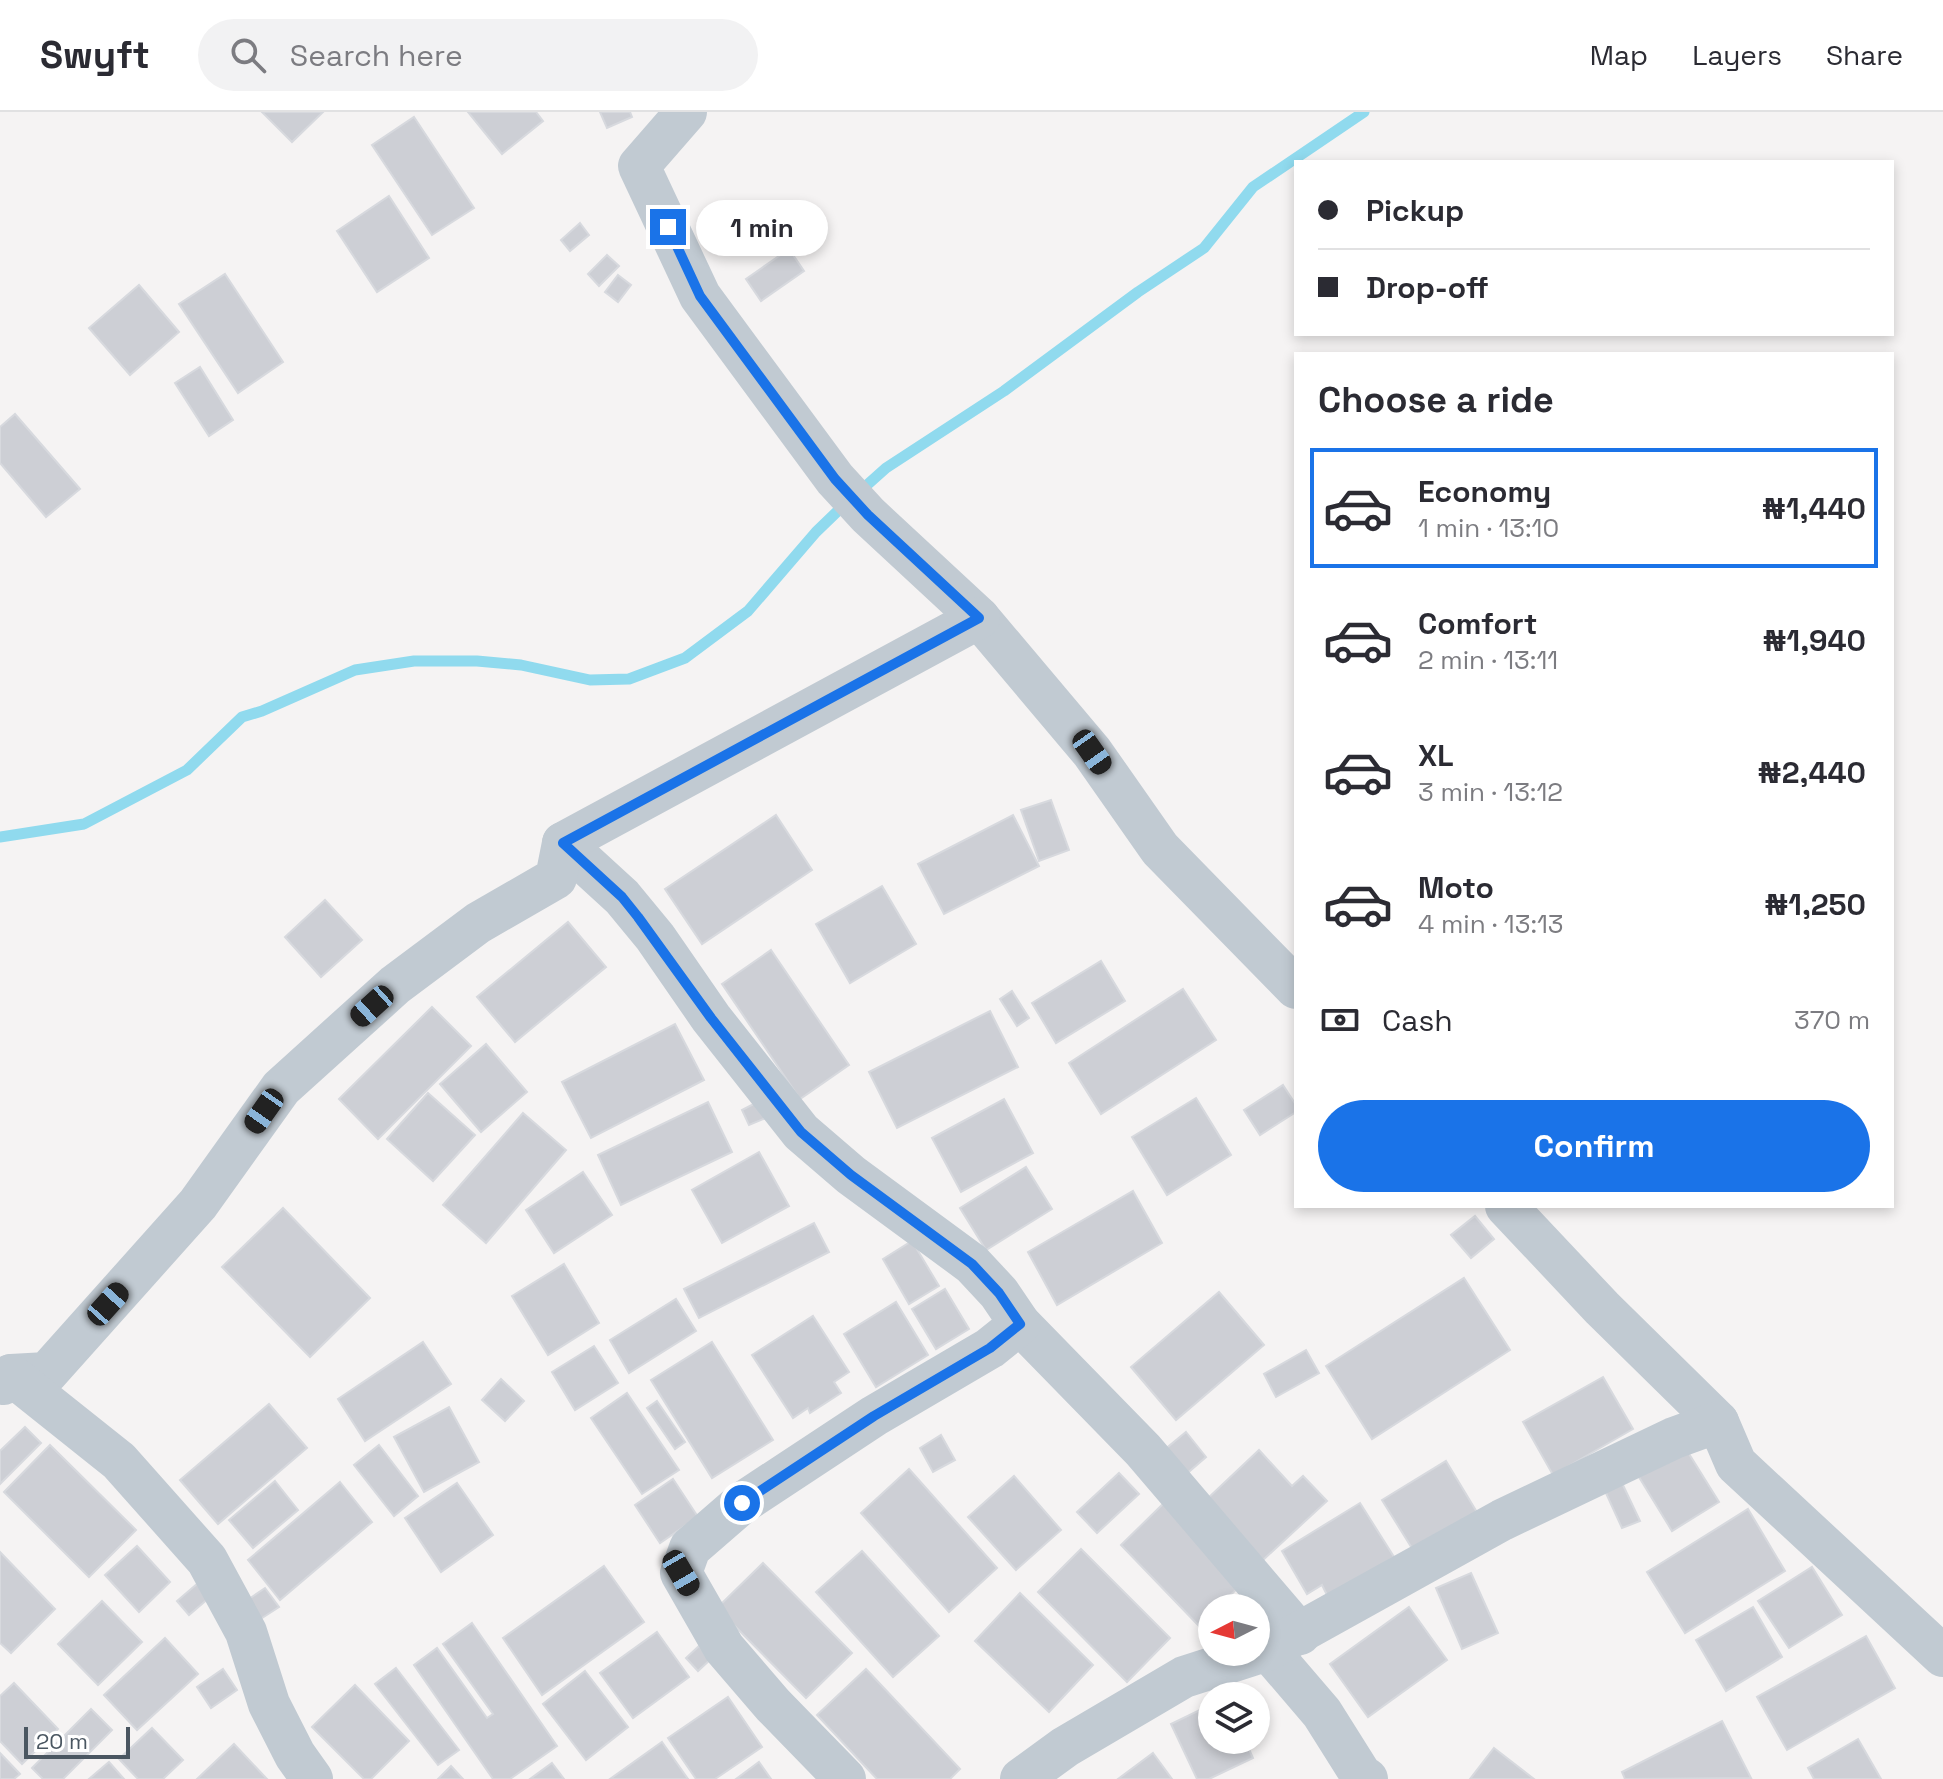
<!DOCTYPE html>
<html lang="en">
<head>
<meta charset="utf-8">
<style>
	body { margin:0; font-family:"Space Grotesk",sans-serif; background:#f2f2f3; color:#2b2b33; height:100vh; display:flex; flex-direction:column; font-size:30px; white-space:nowrap }
	* { box-sizing:border-box; margin:0 }
	p { font-size:26px; color:#7c7c81 }
	.icon { flex:none; width:44px; height:44px; fill:none; stroke:currentColor; stroke-width:2; stroke-linecap:round; stroke-linejoin:round }
	.map { position:relative; flex:1; overflow:hidden }
	.details { position:absolute; left:1294px; top:240px; width:600px; height:856px; display:flex; flex-direction:column; background:#fff; border-radius:0px; box-shadow:0 4px 12px #0003 }
	.details>* { flex:none }
	.guide { position:absolute; left:1294px; top:48px; width:600px; height:176px; border-radius:0px; box-shadow:0 4px 12px #0003; display:grid; align-content:center; height:176px; padding:0 24px; background:#fff }
	.needle { width:52px; rotate:264deg }
	.fabs { position:absolute; left:1198px; top:1482px; display:grid; gap:16px }
	.fabs a { display:grid; place-items:center; width:72px; height:72px; border-radius:50%; background:#fff; box-shadow:0 4px 12px #0003; font-size:40px }
	.scale { position:absolute; left:24px; bottom:20px; width:106px; box-sizing:border-box; padding-left:8px; border:4px solid #4a5661; border-top:0; font-size:22px; line-height:28px; white-space:nowrap; color:#4a5661; -webkit-text-stroke:6px #fff; paint-order:stroke }
	.end { position:absolute; width:36px; height:36px; margin:-18px; border:10px solid #1a73e8; background:#fff; box-shadow:0 0 0 4px #fff }
	.from { border-radius:50% }
	.bubble { position:absolute; height:56px; border-radius:28px; background:#fff; box-shadow:0 4px 12px #0003; font-size:26px; font-weight:700; line-height:56px; text-align:center }
	.car { position:absolute; width:24px; height:48px; margin:-24px -12px; border-radius:10px; box-shadow:0 0 6px 2px #0007; background:linear-gradient(#222 24%,#8ab4d8 0 40%,#222 0 76%,#8ab4d8 0 86%,#222 0) }
	.guide b { display:flex; align-items:center; gap:28px; height:76px; font-size:30px }
	.guide b+b { border-top:2px solid #e1e1e2 }
	.guide i { width:20px; height:20px; background:#2b2b33 }
	ul { padding:0; list-style:none }
	li { display:flex; align-items:center; gap:24px; height:120px; margin:0 16px 12px; padding:0 8px; border:4px solid transparent; border-radius:0px }
	li div { flex:1 }
	li b { display:block; font-size:30px }
	li em { font-style:normal; font-weight:700 }
	li.on { border-color:#1a73e8 }
	li>.icon { width:72px; height:72px; stroke-width:1.5 }
	h2 { padding:0 24px; font-size:36px; line-height:96px }
	.pay { display:flex; align-items:center; gap:20px; height:88px; padding:0 24px; font-size:30px }
	.pay p { margin-inline-start:auto }
	.button { display:flex; gap:16px; margin-top:auto; padding:16px 24px }
	.button a { flex:1; height:92px; border-radius:48px; background:#1a73e8; color:#fff; font-size:32px; font-weight:700; line-height:92px; text-align:center }
	header { display:flex; align-items:center; gap:48px; box-sizing:border-box; height:112px; padding:0 40px; background:#fff; border-bottom:2px solid #e1e1e2 }
	header strong { font-size:38px }
	nav { display:flex; gap:44px; margin-inline-start:auto; font-size:28px }
	.search { width:560px; height:72px; background:#f2f2f3; display:flex; align-items:center; gap:20px; box-sizing:border-box; padding:0 28px; border-radius:44px; color:#7c7c81; font-size:30px }
	.map>svg:first-child { display:block }
	.lines { fill:none; stroke-linecap:round; stroke-linejoin:round }
	.stream { stroke:#90daee; stroke-width:11 }
	.building { fill:#cdcfd5; stroke:#d7d9de; stroke-width:2 }
	.minor { stroke:#c1cad2; stroke-width:42 }
	.route { stroke:#1a73e8; stroke-width:10 }
</style>
</head>
<body>
<header>
<strong>Swyft</strong>
<div class="search"><svg class="icon" aria-label="search" viewBox="0 0 24 24"><circle cx="10" cy="10" r="6"/><path d="M15 15l6 6"/></svg>Search here</div>
<nav><a>Map</a><a>Layers</a><a>Share</a></nav>
</header>
<div class="map">
<svg width="1943" height="1667" viewBox="0 0 1943 1667">
	<rect width="100%" height="100%" fill="#f5f3f3"/>
	<g class="lines">
		<g class="stream">
			<path d="M858,381L886,356L1004,279L1138,180L1204,136L1253,75L1364,0"/>
			<path d="M0,725L84,712L187,658L242,605L262,599L355,558L414,549H477L521,553L590,568L629,567L685,546L748,499L816,420L845,392"/>
		</g>
	</g>
	<g class="building">
		<path d="M262,0H323L292,30Z"/>
		<path d="M468,0H536L543,9L502,42Z"/>
		<path d="M600,0H630L632,5L607,16Z"/>
		<path d="M414,5L474,96L432,123L372,33Z"/>
		<path d="M389,84L429,146L377,180L337,119Z"/>
		<path d="M580,111L589,123L570,139L561,128Z"/>
		<path d="M789,137L804,159L761,189L746,167Z"/>
		<path d="M607,143L619,154L599,174L588,162Z"/>
		<path d="M225,162L283,250L238,281L179,192Z"/>
		<path d="M618,163L631,173L618,190L605,180Z"/>
		<path d="M139,173L179,220L130,263L89,216Z"/>
		<path d="M200,255L233,308L209,324L175,271Z"/>
		<path d="M15,302L80,377L46,405L0,351V315Z"/>
		<path d="M1051,688L1069,738L1039,749L1021,698Z"/>
		<path d="M776,703L812,758L702,832L665,777Z"/>
		<path d="M1013,703L1039,754L944,802L918,752Z"/>
		<path d="M882,774L916,832L850,871L816,812Z"/>
		<path d="M325,788L362,828L321,865L285,825Z"/>
		<path d="M568,810L606,855L515,930L477,885Z"/>
		<path d="M771,838L849,953L800,987L722,872Z"/>
		<path d="M1101,849L1125,889L1056,931L1032,891Z"/>
		<path d="M1183,877L1216,928L1101,1002L1069,951Z"/>
		<path d="M1012,879L1029,906L1017,914L1000,887Z"/>
		<path d="M432,895L471,934L378,1027L339,987Z"/>
		<path d="M990,899L1018,955L897,1016L869,960Z"/>
		<path d="M675,912L704,968L591,1026L562,970Z"/>
		<path d="M486,932L527,980L481,1020L440,972Z"/>
		<path d="M1283,973L1296,993V1000L1260,1023L1244,998Z"/>
		<path d="M428,981L475,1023L433,1069L387,1027Z"/>
		<path d="M765,986L773,1003L749,1013L742,998Z"/>
		<path d="M1196,986L1231,1043L1167,1083L1132,1025Z"/>
		<path d="M1004,987L1033,1041L961,1080L932,1026Z"/>
		<path d="M708,990L732,1040L621,1093L598,1043Z"/>
		<path d="M523,1001L566,1038L486,1131L443,1093Z"/>
		<path d="M759,1040L789,1094L722,1131L692,1078Z"/>
		<path d="M1026,1055L1052,1097L986,1138L960,1096Z"/>
		<path d="M583,1060L612,1103L554,1141L526,1098Z"/>
		<path d="M1133,1079L1162,1131L1057,1193L1028,1140Z"/>
		<path d="M283,1096L370,1186L310,1245L222,1155Z"/>
		<path d="M1475,1104L1494,1127L1471,1146L1451,1123Z"/>
		<path d="M814,1111L829,1140L699,1206L684,1177Z"/>
		<path d="M912,1129L939,1174L909,1192L883,1147Z"/>
		<path d="M564,1152L599,1211L548,1243L512,1184Z"/>
		<path d="M1464,1166L1510,1238L1372,1327L1326,1254Z"/>
		<path d="M945,1177L969,1217L936,1237L912,1197Z"/>
		<path d="M1219,1180L1264,1233L1176,1308L1131,1255Z"/>
		<path d="M676,1187L696,1219L629,1261L610,1228Z"/>
		<path d="M896,1190L928,1243L876,1275L844,1222Z"/>
		<path d="M813,1204L849,1260L834,1270L841,1281L810,1301L808,1296L793,1306L752,1243Z"/>
		<path d="M423,1230L451,1272L365,1329L338,1287Z"/>
		<path d="M712,1230L773,1328L712,1366L651,1268Z"/>
		<path d="M594,1234L618,1271L575,1298L552,1260Z"/>
		<path d="M1306,1238L1319,1261L1276,1285L1264,1262Z"/>
		<path d="M1603,1265L1633,1317L1553,1363L1523,1310Z"/>
		<path d="M501,1267L524,1289L505,1309L482,1288Z"/>
		<path d="M627,1281L679,1358L642,1382L591,1306Z"/>
		<path d="M657,1289L685,1330L675,1337L647,1296Z"/>
		<path d="M269,1292L307,1336L218,1412L180,1368Z"/>
		<path d="M449,1295L479,1350L424,1380L394,1325Z"/>
		<path d="M25,1315L41,1331L0,1372V1339Z"/>
		<path d="M1186,1320L1206,1345L1184,1364L1163,1339Z"/>
		<path d="M941,1323L955,1348L933,1360L920,1336Z"/>
		<path d="M50,1333L136,1418L89,1465L4,1380Z"/>
		<path d="M379,1333L418,1384L394,1404L354,1353Z"/>
		<path d="M1686,1337L1719,1390L1672,1419L1639,1365Z"/>
		<path d="M1259,1338L1292,1374L1303,1364L1327,1389L1263,1448L1207,1387Z"/>
		<path d="M1446,1349L1478,1402L1415,1441L1382,1388Z"/>
		<path d="M909,1357L997,1456L949,1500L861,1401Z"/>
		<path d="M1119,1361L1139,1382L1097,1421L1077,1400Z"/>
		<path d="M1014,1364L1061,1418L1016,1458L968,1405Z"/>
		<path d="M673,1367L698,1405L660,1431L635,1393Z"/>
		<path d="M275,1369L298,1398L253,1436L229,1408Z"/>
		<path d="M340,1370L372,1410L280,1488L248,1448Z"/>
		<path d="M457,1371L493,1423L441,1460L405,1406Z"/>
		<path d="M1622,1371L1640,1409L1622,1416L1605,1379Z"/>
		<path d="M1164,1391L1242,1472L1217,1496H1212V1501L1199,1514L1121,1433Z"/>
		<path d="M1360,1391L1394,1445L1328,1485L1322,1473L1307,1482L1282,1439Z"/>
		<path d="M1748,1397L1785,1459L1685,1521L1647,1460Z"/>
		<path d="M137,1434L170,1470L139,1500L105,1463Z"/>
		<path d="M1081,1437L1170,1526L1127,1570L1038,1480Z"/>
		<path d="M862,1439L939,1524L893,1565L816,1480Z"/>
		<path d="M0,1440L55,1497L11,1541L0,1531Z"/>
		<path d="M763,1451L852,1541L806,1586L717,1496Z"/>
		<path d="M604,1454L644,1510L542,1583L503,1526Z"/>
		<path d="M1812,1455L1842,1503L1789,1536L1758,1489Z"/>
		<path d="M1471,1461L1498,1521L1462,1537L1436,1476Z"/>
		<path d="M197,1472L209,1486L189,1503L177,1489Z"/>
		<path d="M265,1476L279,1495L256,1510L243,1491Z"/>
		<path d="M1020,1481L1093,1553L1049,1600L975,1529Z"/>
		<path d="M102,1489L142,1530L98,1573L58,1532Z"/>
		<path d="M1409,1495L1447,1548L1368,1605L1330,1552Z"/>
		<path d="M1753,1495L1782,1545L1726,1579L1696,1528Z"/>
		<path d="M472,1511L557,1634L510,1667H493L414,1553L437,1536L487,1606L493,1602L443,1532Z"/>
		<path d="M657,1520L689,1565L633,1606L600,1561Z"/>
		<path d="M1866,1524L1895,1576L1787,1638L1757,1585Z"/>
		<path d="M165,1526L198,1562L137,1618L104,1583Z"/>
		<path d="M699,1534L711,1547L698,1559L686,1546Z"/>
		<path d="M396,1556L459,1638L438,1653L375,1572Z"/>
		<path d="M223,1557L237,1578L211,1596L197,1575Z"/>
		<path d="M866,1557L960,1657L950,1667H877L817,1603Z"/>
		<path d="M585,1559L628,1615L586,1648L543,1592Z"/>
		<path d="M14,1571L58,1617L22,1652L0,1629V1584Z"/>
		<path d="M355,1573L409,1629L371,1667H364L312,1615Z"/>
		<path d="M728,1585L762,1635L715,1667H696L668,1626Z"/>
		<path d="M1212,1592V1628H1245L1253,1646L1209,1667H1197L1171,1612Z"/>
		<path d="M91,1597L112,1618L63,1667H43L32,1656Z"/>
		<path d="M1722,1609L1751,1666L1625,1667L1622,1660Z"/>
		<path d="M152,1616L183,1648L163,1667H138L119,1647Z"/>
		<path d="M1858,1627L1881,1667H1814L1808,1656Z"/>
		<path d="M662,1630L688,1667H610Z"/>
		<path d="M234,1632L267,1667H197Z"/>
		<path d="M1494,1636L1534,1667H1470Z"/>
		<path d="M0,1641L20,1662L14,1667H0Z"/>
		<path d="M1153,1641L1172,1667H1118Z"/>
		<path d="M109,1650L124,1667H89Z"/>
		<path d="M759,1650L771,1667H736Z"/>
		<path d="M552,1651L564,1667H530Z"/>
		<path d="M451,1654L463,1667H438Z"/>
	</g>
	<g class="lines">
		<g class="minor">
			<path d="M686,0L639,54L700,184L835,367L868,403L979,506L1092,640L1160,737L1296,876"/>
			<path d="M563,731L622,785L655,825L711,906L801,1020L851,1063L972,1152L999,1181L1020,1212L1143,1338L1300,1522"/>
			<path d="M1506,1094L1602,1196L1718,1310"/>
			<path d="M11,1263L47,1261L198,1092L281,976L395,873L478,811L556,766L563,731L979,506"/>
			<path d="M3,1272L11,1263L119,1349L207,1448L246,1520L269,1592L295,1643L312,1667"/>
			<path d="M1268,1538L1322,1601L1361,1663L1367,1667"/>
			<path d="M845,1667L773,1593L724,1536L681,1461L690,1436L742,1391L874,1304L990,1236L1020,1212"/>
			<path d="M1021,1667L1065,1635L1184,1565L1268,1538L1502,1408L1674,1326L1718,1310L1736,1352L1943,1544"/>
		</g>
	</g>
	<g class="lines">
		<path class="route" d="M668,115L700,184L835,367L868,403L979,506L563,731L622,785L638,805L711,906L801,1020L851,1063L972,1152L999,1181L1020,1212L990,1236L874,1304L742,1391"/>
	</g>
</svg>
<div class="fabs">
<a><svg class="needle" viewBox="-14 -14 28 28"><path d="M0-13l5 13h-10z" fill="#e53935"/><path d="M0 13l5-13h-10z" fill="#7c7c81"/></svg></a>
<a><svg class="icon" aria-label="layers" viewBox="0 0 24 24"><path d="M12 4l9 5-9 5-9-5zM3 14l9 5 9-5"/></svg></a>
</div>
<div class="scale">20 m</div>
<i class="end from" style="left:742px;top:1391px"></i>
<i class="end" style="left:668px;top:115px"></i>
<div class="bubble" style="left:696px;top:88px;width:132px">1 min</div>
<i class="car" style="left:1092px;top:640px;rotate:145deg"></i>
<i class="car" style="left:372px;top:894px;rotate:228deg"></i>
<i class="car" style="left:264px;top:999px;rotate:215deg"></i>
<i class="car" style="left:108px;top:1192px;rotate:42deg"></i>
<i class="car" style="left:681px;top:1461px;rotate:150deg"></i>
<div class="guide">
<b><i class="from"></i>Pickup</b>
<b><i></i>Drop-off</b>
</div>
<section class="details">
<h2>Choose a ride</h2>
<ul>
<li class="on"><svg class="icon" aria-label="car" viewBox="0 0 24 24"><path d="M5 17H2v-5l4-1 3-4h7l3 4 3 1v5h-3M9 17h6M6 11h13"/><circle cx="7" cy="17" r="2"/><circle cx="17" cy="17" r="2"/></svg><div><b>Economy</b><p>1 min · 13:10</p></div><em>₦1,440</em></li>
<li><svg class="icon" aria-label="car" viewBox="0 0 24 24"><path d="M5 17H2v-5l4-1 3-4h7l3 4 3 1v5h-3M9 17h6M6 11h13"/><circle cx="7" cy="17" r="2"/><circle cx="17" cy="17" r="2"/></svg><div><b>Comfort</b><p>2 min · 13:11</p></div><em>₦1,940</em></li>
<li><svg class="icon" aria-label="car" viewBox="0 0 24 24"><path d="M5 17H2v-5l4-1 3-4h7l3 4 3 1v5h-3M9 17h6M6 11h13"/><circle cx="7" cy="17" r="2"/><circle cx="17" cy="17" r="2"/></svg><div><b>XL</b><p>3 min · 13:12</p></div><em>₦2,440</em></li>
<li><svg class="icon" aria-label="car" viewBox="0 0 24 24"><path d="M5 17H2v-5l4-1 3-4h7l3 4 3 1v5h-3M9 17h6M6 11h13"/><circle cx="7" cy="17" r="2"/><circle cx="17" cy="17" r="2"/></svg><div><b>Moto</b><p>4 min · 13:13</p></div><em>₦1,250</em></li>
</ul>
<div class="pay"><svg class="icon" aria-label="cash" viewBox="0 0 24 24"><path d="M3 7h18v10H3z"/><circle cx="12" cy="12" r="2"/></svg>Cash<p>370 m</p></div>
<div class="button"><a>Confirm</a></div>
</section>
</div>
</body>
</html>
